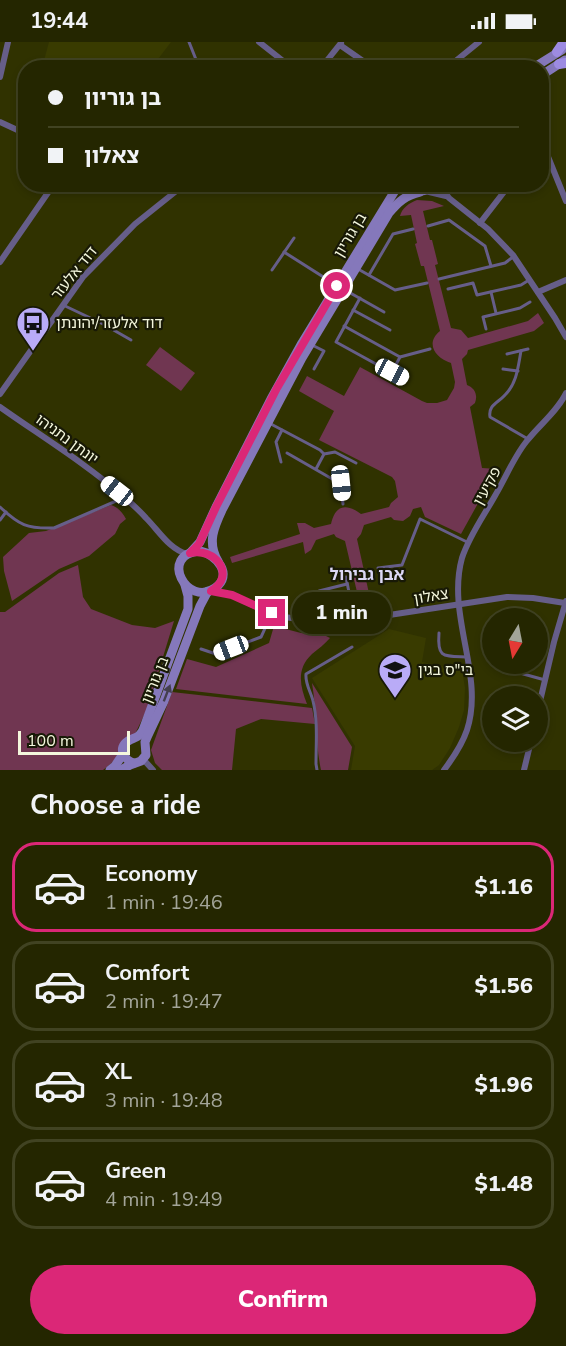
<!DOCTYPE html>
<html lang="en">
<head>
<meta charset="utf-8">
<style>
	body { margin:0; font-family:"Nunito Sans","Noto Sans Hebrew",sans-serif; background:#2c2e0a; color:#f1f3f6; height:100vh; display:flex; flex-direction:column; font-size:22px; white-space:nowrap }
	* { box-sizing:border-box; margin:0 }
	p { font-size:20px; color:#a3a599 }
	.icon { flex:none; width:33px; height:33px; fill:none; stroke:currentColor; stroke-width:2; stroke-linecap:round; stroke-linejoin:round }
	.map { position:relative; height:728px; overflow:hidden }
	.sheet { display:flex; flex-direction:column; background:#242600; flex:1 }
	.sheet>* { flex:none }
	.top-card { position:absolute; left:18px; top:18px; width:531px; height:132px; border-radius:24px; box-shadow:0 3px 9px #0003,0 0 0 2px #414322; display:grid; align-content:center; height:132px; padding:0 30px; background:#242600 }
	.needle { width:39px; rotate:190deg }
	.buttons { position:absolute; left:482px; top:566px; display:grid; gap:12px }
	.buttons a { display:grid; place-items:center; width:66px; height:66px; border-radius:50%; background:#242600; box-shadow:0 3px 9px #0003,0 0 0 2px #414322; font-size:30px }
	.scale { position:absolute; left:18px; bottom:15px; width:112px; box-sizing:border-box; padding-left:6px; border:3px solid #f4f7dd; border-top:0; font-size:16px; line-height:21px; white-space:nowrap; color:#f4f7dd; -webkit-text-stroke:4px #181906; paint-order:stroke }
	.end { position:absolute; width:27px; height:27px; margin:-14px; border:8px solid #db2777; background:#fff; box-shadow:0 0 0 3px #fff }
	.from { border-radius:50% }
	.bubble { position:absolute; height:42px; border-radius:21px; background:#242600; box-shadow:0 3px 9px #0003,0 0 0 2px #414322; font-size:20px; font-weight:800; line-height:42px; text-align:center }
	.car { position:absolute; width:18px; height:36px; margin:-18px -9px; border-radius:8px; box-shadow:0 0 4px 2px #0007; background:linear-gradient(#fff 24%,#345 0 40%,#fff 0 76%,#345 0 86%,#fff 0) }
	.top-card b { display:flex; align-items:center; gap:21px; height:57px; font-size:22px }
	.top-card b+b { border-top:2px solid #414322 }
	.top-card i { width:15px; height:15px; background:#f1f3f6 }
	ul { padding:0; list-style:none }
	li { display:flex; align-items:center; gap:18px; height:90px; margin:0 12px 9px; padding:0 18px; border:3px solid #414322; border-radius:24px }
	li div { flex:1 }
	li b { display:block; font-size:22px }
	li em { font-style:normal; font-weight:800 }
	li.selected { border-color:#db2777 }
	li>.icon { width:54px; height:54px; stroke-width:1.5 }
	h2 { padding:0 30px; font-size:27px; line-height:72px }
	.cta { display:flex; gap:12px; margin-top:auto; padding:12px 30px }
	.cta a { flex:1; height:69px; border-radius:36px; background:#db2777; color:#fff; font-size:24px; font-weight:800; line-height:69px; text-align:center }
	.status { display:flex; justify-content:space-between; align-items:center; height:42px; padding:0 30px; background:#242600; direction:ltr }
	.status svg { height:16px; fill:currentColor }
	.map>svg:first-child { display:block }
	.built { fill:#393b00 }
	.green { fill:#703651 }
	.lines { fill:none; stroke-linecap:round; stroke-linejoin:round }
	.lane { stroke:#665e89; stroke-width:3 }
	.street { stroke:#665e89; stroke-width:6 }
	.secondary { stroke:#8578bb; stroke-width:9 }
	.primary { stroke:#9d8be2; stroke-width:10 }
	.oneway { fill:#443f4e }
	.route { stroke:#db2777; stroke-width:8 }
	.labels { text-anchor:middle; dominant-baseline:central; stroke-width:4.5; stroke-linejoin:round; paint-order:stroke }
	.street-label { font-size:15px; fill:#f4f7dd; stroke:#181906 }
	.poi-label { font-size:15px; fill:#f4f7dd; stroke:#181906; text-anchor:start }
	.neighbourhood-label { font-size:16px; font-weight:bold; fill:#dcd8f5; stroke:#181906 }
</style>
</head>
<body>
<div class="status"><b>19:44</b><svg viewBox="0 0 49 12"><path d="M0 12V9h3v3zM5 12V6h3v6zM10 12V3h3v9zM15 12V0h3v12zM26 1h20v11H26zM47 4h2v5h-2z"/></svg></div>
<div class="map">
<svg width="566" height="728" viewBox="0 0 566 728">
	<rect width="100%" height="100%" fill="#303200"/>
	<g class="built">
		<path d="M49,0H171L152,25L42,26Z"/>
		<path d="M389,587L426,596L422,620L462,628L465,646L464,668L459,685L450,706L439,723L432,728H351L355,704L312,636Z"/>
	</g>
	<g class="green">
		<path d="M417,158L432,159L444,164L423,169L430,198H432L438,222L435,223L451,286L461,288L468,296L528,279L538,271L544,281L534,289L468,308L467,312L462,317L467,343C475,346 478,353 475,361L470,365L482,426L497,427L461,492L425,475L421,465L413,467L410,474L403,479L394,478L391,475L364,483L361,492L357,497L372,565L361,567L345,499L336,495L334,492L316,498L311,508L305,512L303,500L232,521L230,515L300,492L297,481H305L314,486L331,482C335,464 345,460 361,472L389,465L391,461L398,455L395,439L392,435L319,398L334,369L299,349L307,334L344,354L360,325L422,359L427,361H437L447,358L454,346L455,340L451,321C435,316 425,301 440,289L424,224H421L415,202L417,201L411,173L400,174C402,166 409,161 417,158Z"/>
		<path d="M160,305L195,331L181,349L146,323Z"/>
		<path d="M111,463C119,466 122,470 126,477L120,482L115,492L89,514L59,527L12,559L4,529L3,515L29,491L46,489Z"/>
		<path d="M78,523L83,555L91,567L132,583L155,586L174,579L147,667L135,692C118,697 124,701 117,713C115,719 108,724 103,728H0V570H5L59,531Z"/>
		<path d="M274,584L301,591L326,594L330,596C325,602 318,607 312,612C296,627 300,644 307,662L176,647L187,617L216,625L269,601Z"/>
		<path d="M312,641L352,705L348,728H321C315,700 317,670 312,641Z"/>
		<path d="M172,650L312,666L315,682L261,677L236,687L232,728H162L155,721L151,708Z"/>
	</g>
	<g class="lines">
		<g class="lane">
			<path d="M189,0L197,20"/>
			<path d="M428,184L449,178L485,204L491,224"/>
			<path d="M284,210L336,243"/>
			<path d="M358,227L395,248L427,241"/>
			<path d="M272,228L294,196"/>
			<path d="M369,233L393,192L413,187"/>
			<path d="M439,237L505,221L513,215"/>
			<path d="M448,247L473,241L477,253L521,243L529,238"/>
			<path d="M345,248L384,270"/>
			<path d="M491,250L496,271"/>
			<path d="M360,256L336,300L405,338"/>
			<path d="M63,263L103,282L131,298"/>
			<path d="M353,268L390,288"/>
			<path d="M344,284L400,315"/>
			<path d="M486,287L483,275L520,266L530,260"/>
			<path d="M312,303L324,309L314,327"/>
			<path d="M521,309C518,325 517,341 505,353C498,361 488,363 490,375L528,397"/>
			<path d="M507,312L528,307"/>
			<path d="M503,327L518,329"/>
			<path d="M392,330L400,315L430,307"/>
			<path d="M269,381L320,408L324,412"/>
			<path d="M287,411L341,442L343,462"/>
			<path d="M281,420L276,400L282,388"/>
			<path d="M316,427L324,412L335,410L356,421"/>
			<path d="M0,465C19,483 27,487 54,486L123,456"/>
			<path d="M0,478L6,470"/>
			<path d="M378,526L402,523L420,477L467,500"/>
			<path d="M346,535L354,576"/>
			<path d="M312,562L317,551L319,549L347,542"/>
			<path d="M439,591C437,616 443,614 466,615"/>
			<path d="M201,607L216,612L261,595L272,571"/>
			<path d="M509,628L545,638"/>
			<path d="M317,728L316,722C316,701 318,679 313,659C311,650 305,642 306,632L352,605"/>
		</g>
		<g class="street">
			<path d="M259,0L292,26"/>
			<path d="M340,3L373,26"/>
			<path d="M167,26L169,23"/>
			<path d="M321,26L341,1"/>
			<path d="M447,26L479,0"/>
			<path d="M0,35L8,0"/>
			<path d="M0,80L26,92"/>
			<path d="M542,100L566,159"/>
			<path d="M439,142L449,156L488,187L513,213L555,276L566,295"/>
			<path d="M425,149L446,154"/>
			<path d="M480,181L510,142"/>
			<path d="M0,220L54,142"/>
			<path d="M538,250L566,238"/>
			<path d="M0,352L83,235L135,182L185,142"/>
			<path d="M0,365C41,394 85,421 123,454C131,461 139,468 146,476C159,489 169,507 187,512"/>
			<path d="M211,549L232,553L259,566L284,575L322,580L363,577L507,555L533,556L565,561"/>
			<path d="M537,672L554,600L566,559"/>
			<path d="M143,717L153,728"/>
			<path d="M444,728C453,716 462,703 467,688C485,633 446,574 462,516C469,494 485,472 496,452C506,435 514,415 526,400C539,383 557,370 566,351"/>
			<path d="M524,728L531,699"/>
		</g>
		<g class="secondary">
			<path d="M533,26L562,8"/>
			<path d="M542,33L565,18"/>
			<path d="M406,142C415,151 425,152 434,142"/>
			<path d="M200,509C216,512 234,533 215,546C187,566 158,512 200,509Z"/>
			<path d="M190,511L200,500L216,465L271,357L302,301L399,142"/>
			<path d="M218,519C207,501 214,485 222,468L302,316L389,171C398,160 406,153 420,150"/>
			<path d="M134,721C124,718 117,706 128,699C135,695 139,696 143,688L188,567V554L185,543"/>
			<path d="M110,728L115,724L123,712"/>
			<path d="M121,728L130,723L141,719L146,713L145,700L148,693L164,659L200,564L208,549"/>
		</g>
		<g class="primary">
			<path d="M557,10L564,0"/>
			<path d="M559,22L566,21"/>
		</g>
	</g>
	<defs><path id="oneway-solid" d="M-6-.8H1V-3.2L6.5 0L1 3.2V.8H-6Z" transform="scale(1.5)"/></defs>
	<use class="oneway" href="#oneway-solid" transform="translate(167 651) rotate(-69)"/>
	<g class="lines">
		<path class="route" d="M272,571L232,553L211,549C237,533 215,505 190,511L199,502L216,465L277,346L337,244"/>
	</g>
	<defs>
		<g id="bus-pin" transform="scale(1.725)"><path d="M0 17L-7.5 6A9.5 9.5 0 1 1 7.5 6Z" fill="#b9abf7" stroke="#181906"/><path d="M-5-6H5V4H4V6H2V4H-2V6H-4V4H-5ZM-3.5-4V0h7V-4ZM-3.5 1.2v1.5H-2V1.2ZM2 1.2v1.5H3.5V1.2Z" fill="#111"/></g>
		<g id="school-pin" transform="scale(1.725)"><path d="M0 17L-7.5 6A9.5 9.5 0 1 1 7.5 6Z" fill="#b9abf7" stroke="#181906"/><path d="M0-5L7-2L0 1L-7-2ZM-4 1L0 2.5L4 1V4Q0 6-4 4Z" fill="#111"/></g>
	</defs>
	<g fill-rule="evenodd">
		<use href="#bus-pin" x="33" y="281"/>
		<use href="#school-pin" x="395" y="628"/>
	</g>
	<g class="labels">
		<g class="street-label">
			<text transform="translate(350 193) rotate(-59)">בן גוריון</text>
			<text transform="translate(74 231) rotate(-51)">דוד אלעזר</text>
			<text transform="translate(67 397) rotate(36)">יונתן נתניהו</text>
			<text transform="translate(487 444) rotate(-61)">פקיעין</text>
			<text transform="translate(431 554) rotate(-9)">צאלון</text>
			<text transform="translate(155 638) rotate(-68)">בן גוריון</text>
		</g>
		<g class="poi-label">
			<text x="56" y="281">דוד אלעזר/יהונתן</text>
			<text x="418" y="628">בי"ס בגין</text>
		</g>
		<g class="neighbourhood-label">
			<text x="367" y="533">אבן גבירול</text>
		</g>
	</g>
</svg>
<div class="buttons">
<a><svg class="needle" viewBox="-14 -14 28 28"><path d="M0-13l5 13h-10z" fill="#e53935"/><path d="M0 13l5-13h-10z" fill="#a3a599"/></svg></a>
<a><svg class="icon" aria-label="layers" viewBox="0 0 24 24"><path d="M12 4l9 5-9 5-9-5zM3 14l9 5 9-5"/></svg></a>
</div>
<div class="scale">100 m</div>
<i class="end from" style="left:337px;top:244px"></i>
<i class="end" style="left:272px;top:571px"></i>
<div class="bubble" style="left:292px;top:550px;width:99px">1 min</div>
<i class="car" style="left:392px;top:330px;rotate:118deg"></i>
<i class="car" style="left:341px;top:441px;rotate:174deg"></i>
<i class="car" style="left:117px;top:449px;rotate:308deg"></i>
<i class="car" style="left:231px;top:606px;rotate:249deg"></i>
<div class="top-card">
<b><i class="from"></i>בן גוריון</b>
<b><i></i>צאלון</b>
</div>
</div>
<section class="sheet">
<h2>Choose a ride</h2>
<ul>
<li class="selected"><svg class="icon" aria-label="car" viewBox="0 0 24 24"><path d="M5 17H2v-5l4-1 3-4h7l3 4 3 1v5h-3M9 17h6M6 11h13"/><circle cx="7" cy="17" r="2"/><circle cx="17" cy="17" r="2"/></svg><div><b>Economy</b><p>1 min · 19:46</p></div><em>$1.16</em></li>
<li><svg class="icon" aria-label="car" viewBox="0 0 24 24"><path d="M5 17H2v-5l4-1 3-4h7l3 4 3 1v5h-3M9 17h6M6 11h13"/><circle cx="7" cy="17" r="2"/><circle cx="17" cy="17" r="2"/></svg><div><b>Comfort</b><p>2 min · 19:47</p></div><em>$1.56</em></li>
<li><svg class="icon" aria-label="car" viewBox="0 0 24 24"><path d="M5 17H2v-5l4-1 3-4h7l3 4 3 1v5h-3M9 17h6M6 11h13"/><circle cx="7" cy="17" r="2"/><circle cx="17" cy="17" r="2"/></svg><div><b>XL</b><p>3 min · 19:48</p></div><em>$1.96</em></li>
<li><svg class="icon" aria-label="car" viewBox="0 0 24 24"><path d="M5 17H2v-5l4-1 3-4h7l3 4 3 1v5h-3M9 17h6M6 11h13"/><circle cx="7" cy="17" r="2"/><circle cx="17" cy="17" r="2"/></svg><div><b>Green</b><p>4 min · 19:49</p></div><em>$1.48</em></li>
</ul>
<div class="cta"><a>Confirm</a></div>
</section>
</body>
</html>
